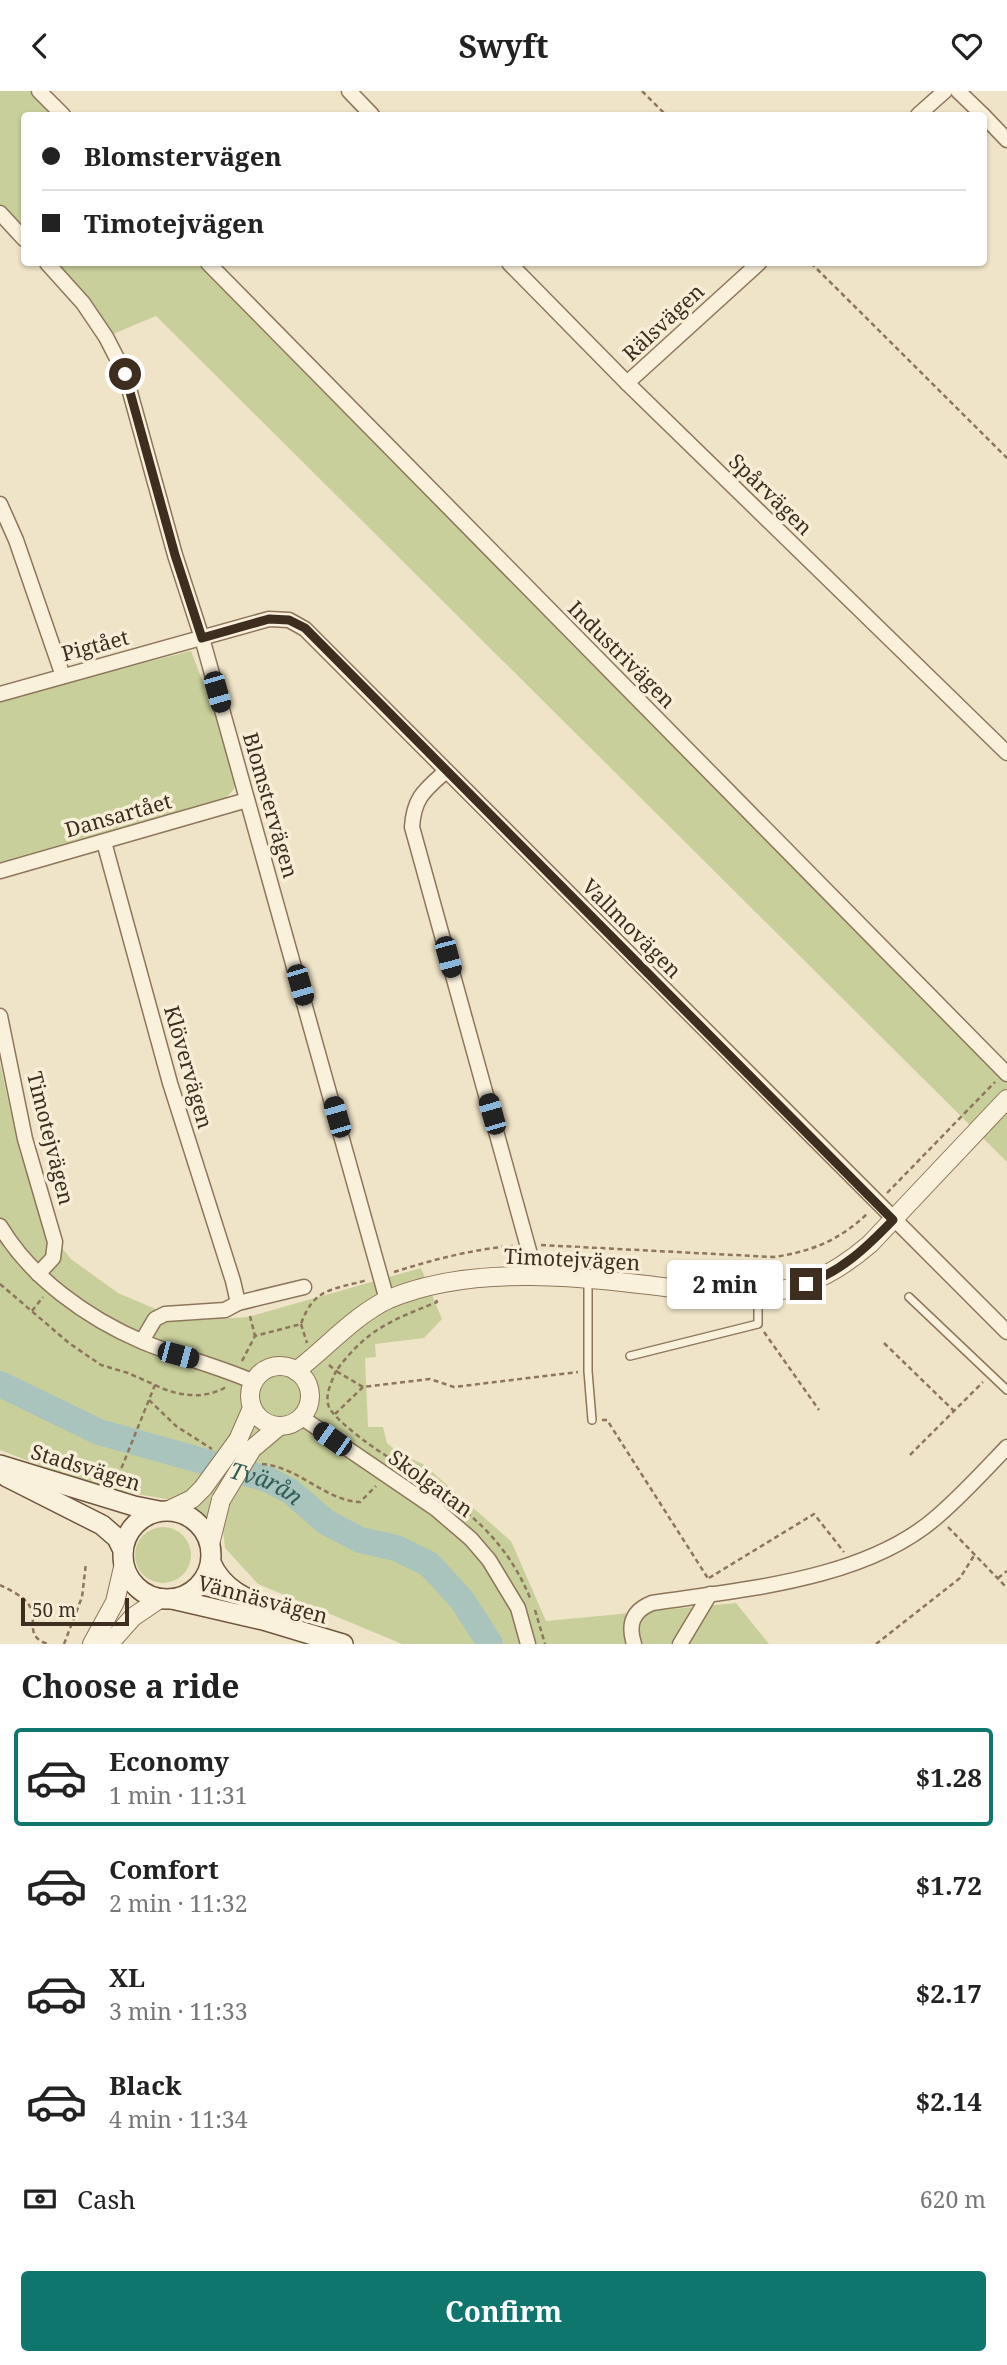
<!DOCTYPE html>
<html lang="en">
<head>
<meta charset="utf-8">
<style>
	body { margin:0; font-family:"Noto Serif",serif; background:#f2f2f2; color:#222; height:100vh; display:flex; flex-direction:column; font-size:26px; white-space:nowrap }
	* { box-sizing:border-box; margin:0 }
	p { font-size:23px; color:#767676 }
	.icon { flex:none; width:38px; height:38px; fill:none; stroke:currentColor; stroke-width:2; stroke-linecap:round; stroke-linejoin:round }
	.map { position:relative; height:1553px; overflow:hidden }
	.drawer { display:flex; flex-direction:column; background:#fff; flex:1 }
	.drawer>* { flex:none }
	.hud { position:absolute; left:21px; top:21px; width:966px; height:154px; border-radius:7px; box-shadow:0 2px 5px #0004; display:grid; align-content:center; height:154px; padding:0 21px; background:#fff }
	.scale { position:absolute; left:21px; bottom:18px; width:108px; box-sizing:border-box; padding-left:7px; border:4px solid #3d2e20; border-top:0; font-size:19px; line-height:24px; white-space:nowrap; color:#3d2e20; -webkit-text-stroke:5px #f7eed8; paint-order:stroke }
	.end { position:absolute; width:32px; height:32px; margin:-16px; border:9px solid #3d2e20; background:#fff; box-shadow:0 0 0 4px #fff }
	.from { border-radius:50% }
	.bubble { position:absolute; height:49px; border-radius:7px; background:#fff; box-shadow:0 2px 5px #0004; font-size:23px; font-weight:700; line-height:49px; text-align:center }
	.car { position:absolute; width:21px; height:42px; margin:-21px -10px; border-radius:9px; box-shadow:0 0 5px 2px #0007; background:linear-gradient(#222 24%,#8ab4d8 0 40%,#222 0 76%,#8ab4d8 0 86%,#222 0) }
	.hud b { display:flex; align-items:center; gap:24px; height:66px; font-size:26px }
	.hud b+b { border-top:2px solid #e0e0e0 }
	.hud i { width:18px; height:18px; background:#222 }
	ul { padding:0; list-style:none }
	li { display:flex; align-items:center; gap:21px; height:98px; margin:0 14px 10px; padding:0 7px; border:4px solid transparent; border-radius:7px }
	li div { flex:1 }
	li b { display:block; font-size:26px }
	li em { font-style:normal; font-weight:700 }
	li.active { border-color:#0f766e }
	li>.icon { width:63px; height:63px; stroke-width:1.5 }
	h2 { padding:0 21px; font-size:32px; line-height:84px }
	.pay { display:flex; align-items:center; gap:18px; height:77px; padding:0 21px; font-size:26px }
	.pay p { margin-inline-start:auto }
	.button { display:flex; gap:14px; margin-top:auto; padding:14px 21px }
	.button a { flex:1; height:80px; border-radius:7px; background:#0f766e; color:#fff; font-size:28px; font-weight:700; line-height:80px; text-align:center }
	header { display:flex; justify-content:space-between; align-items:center; height:91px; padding:0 21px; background:#fff; font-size:32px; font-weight:700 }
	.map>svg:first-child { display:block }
	.green { fill:#c9cf9b }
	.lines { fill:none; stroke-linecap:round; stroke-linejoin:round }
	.river { stroke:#a9c4bc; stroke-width:26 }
	.service-casing { stroke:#8d765c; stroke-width:10 }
	.minor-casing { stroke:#8d765c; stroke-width:17 }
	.tertiary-casing { stroke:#8d765c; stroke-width:20 }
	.secondary-casing { stroke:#6f573f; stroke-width:22 }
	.path { stroke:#8d765c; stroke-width:2.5; stroke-dasharray:5 3.5; stroke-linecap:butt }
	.service { stroke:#faf1dc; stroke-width:7 }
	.minor { stroke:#faf1dc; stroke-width:14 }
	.tertiary { stroke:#faf1dc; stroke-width:18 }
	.secondary { stroke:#faf1dc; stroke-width:19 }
	.tertiary-bridge-casing { stroke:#8d765c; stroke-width:20; stroke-linecap:butt }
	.tertiary-bridge { stroke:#faf1dc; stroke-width:18 }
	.route { stroke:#3d2e20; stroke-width:9 }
	.labels { text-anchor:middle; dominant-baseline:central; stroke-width:7; stroke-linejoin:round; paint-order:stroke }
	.street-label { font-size:21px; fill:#3d2e20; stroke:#f7eed8 }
	.water-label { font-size:23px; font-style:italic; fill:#2f5d5a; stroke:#f7eed8 }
</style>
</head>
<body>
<header><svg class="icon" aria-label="back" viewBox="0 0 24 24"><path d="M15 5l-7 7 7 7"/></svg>Swyft<svg class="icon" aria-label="heart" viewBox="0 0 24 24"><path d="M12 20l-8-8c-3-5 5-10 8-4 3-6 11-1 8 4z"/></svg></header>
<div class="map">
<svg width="1007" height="1553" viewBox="0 0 1007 1553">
	<rect width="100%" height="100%" fill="#f0e4c8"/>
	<g class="green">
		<path d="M0,0H39L63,24H24V148L0,122Z"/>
		<path d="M47,172H208L1007,983V1071L156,225L106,246Z"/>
		<path d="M191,560L239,685L234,698L222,711L0,776V608Z"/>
		<path d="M0,972L19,1059L45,1137L71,1168L118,1202L184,1230L248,1226L421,1177L442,1228L424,1247L375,1253L376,1266L365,1267L368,1336H383L387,1352L400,1363L423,1373L511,1450L546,1530L736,1512L769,1553H402L258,1493L225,1457L222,1432L172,1409L125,1401L75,1388L0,1359Z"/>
		<circle cx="163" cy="1464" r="28"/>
	</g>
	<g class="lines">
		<path class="river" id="s1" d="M0,1293L99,1341L267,1388L290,1400L326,1431L360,1449L396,1457L429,1473L462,1509L490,1553"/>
		<g class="service-casing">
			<g id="service">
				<path d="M588,1190V1280L592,1329"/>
				<path d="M909,1206L1007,1299"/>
				<path d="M630,1265L758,1233V1204"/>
			</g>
		</g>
		<g class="minor-casing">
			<g id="minor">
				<path d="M39,0L63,24"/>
				<path d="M349,0L372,24"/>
				<path d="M958,0L983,24"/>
				<path d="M918,24L945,0"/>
				<path d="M984,25L1007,49"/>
				<path d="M0,122L24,148"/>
				<path d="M47,172L83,212L106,246L125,283L175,464L202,547L387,1209"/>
				<path d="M208,172L1007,983"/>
				<path d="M509,172L627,292L1007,662"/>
				<path d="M627,292L759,172"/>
				<path d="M0,413L16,449L63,585"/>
				<path d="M0,603L269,528L289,529L305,538L1007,1241"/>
				<path d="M446,680C425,699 414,706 412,736L536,1185"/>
				<path d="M104,751L170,992L233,1190L238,1212"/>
				<path d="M0,780L247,709"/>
				<path d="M0,925L25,1048L55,1151L53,1167L38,1183"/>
				<path d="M0,1135C31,1187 87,1227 143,1251C180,1266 218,1275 254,1291"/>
				<path d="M142,1250L155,1228L165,1223L225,1219L238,1212L304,1196"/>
				<path d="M301,1326L436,1418L471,1448L489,1469L518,1517L528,1553"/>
				<path d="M634,1553C628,1534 632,1520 652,1512C744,1498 867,1489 939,1424C963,1403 985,1379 1007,1356"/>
				<path d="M680,1553L710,1503"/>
			</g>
		</g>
		<g class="tertiary-casing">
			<g id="tertiary">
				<circle cx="280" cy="1305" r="30"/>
				<path d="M296,1280C325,1258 356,1223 389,1208C489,1166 623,1192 728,1204C789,1203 823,1193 870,1153L1007,1008"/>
				<path d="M238,1349L252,1317"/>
				<path d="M252,1358L278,1336"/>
				<path d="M169,1419L192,1408L203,1397"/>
				<path d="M210,1453L221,1409"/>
				<path d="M92,1553L115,1511L124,1472"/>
				<path d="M109,1553L133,1526L161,1507"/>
			</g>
		</g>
		<g class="secondary-casing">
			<g id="secondary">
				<path d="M0,1374L134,1415L159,1420"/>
				<path d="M7,1386L102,1434L117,1447L123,1459"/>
				<circle cx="167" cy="1464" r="44"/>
				<path d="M211,1472C226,1505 257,1511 288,1526"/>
				<path d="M172,1508L263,1529L343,1553"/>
			</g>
		</g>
		<g class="path">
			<path d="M642,0L666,24"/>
			<path d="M811,172L1007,367"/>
			<path d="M887,1102L995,991"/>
			<path d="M541,1154L773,1166C811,1161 840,1149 868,1122"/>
			<path d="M394,1181C432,1169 473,1158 513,1155"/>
			<path d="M0,1193L69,1252L101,1274L128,1282L155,1294L115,1393"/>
			<path d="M436,1209L437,1211C390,1230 367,1238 336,1280L363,1296L430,1288L454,1296L578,1281"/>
			<path d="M32,1220L43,1206"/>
			<path d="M250,1225L255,1245"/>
			<path d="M301,1233L307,1252"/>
			<path d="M764,1241L819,1319"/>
			<path d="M884,1252L954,1320"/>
			<path d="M242,1270L255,1245L301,1233C314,1196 333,1199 367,1189"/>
			<path d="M329,1274L336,1280C332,1290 324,1305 329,1316C334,1328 369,1354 382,1362C444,1404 500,1433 530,1507"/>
			<path d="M155,1294C177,1305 204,1309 226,1296"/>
			<path d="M149,1309L176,1335L212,1358"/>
			<path d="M335,1323L363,1296"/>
			<path d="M602,1329H607L709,1489"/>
			<path d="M910,1364L983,1291"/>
			<path d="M262,1373C299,1376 326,1410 360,1411L376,1395"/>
			<path d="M948,1436L1007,1497"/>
			<path d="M709,1487L814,1423L844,1461"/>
			<path d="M998,1487L1007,1480"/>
			<path d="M0,1494C10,1499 23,1505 29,1514C39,1529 23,1545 48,1553"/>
			<path d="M535,1519L545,1553"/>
			<path d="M64,1553L82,1506L86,1472"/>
			<path d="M876,1553L960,1487L975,1463"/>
		</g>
		<use href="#service" class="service"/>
		<use href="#minor" class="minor"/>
		<use href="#tertiary" class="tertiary"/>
		<use href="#secondary" class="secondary"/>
		<g class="tertiary-bridge-casing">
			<g id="tertiary-bridge">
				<path d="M203,1397L238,1349"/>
				<path d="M221,1409L252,1358"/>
			</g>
		</g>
		<use href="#tertiary-bridge" class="tertiary-bridge"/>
	</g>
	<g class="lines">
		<path class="route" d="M125,283L175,464L202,547L269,528L289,529L305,537L893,1129C867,1156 842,1180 806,1193"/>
	</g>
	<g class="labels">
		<g class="street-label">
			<text transform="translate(663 231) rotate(-43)">Rälsvägen</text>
			<text transform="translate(771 403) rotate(44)">Spårvägen</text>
			<text transform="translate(95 554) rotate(-15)">Pigtået</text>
			<text transform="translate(622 563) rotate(45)">Industrivägen</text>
			<text transform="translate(271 714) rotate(74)">Blomstervägen</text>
			<text transform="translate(118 724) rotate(-16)">Dansartået</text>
			<text transform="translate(632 837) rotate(45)">Vallmovägen</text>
			<text transform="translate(189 976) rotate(74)">Klövervägen</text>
			<text transform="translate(51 1047) rotate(76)">Timotejvägen</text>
			<text transform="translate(572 1168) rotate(3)">Timotejvägen</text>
			<text transform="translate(86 1376) rotate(17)">Stadsvägen</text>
			<text transform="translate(431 1392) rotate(36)">Skolgatan</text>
			<text transform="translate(263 1508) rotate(15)">Vännäsvägen</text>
		</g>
		<g class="water-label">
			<text stroke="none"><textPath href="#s1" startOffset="285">Tvärån</textPath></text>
		</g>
	</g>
</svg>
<div class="scale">50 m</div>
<i class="end from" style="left:125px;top:283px"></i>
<i class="end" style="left:806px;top:1193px"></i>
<div class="bubble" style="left:667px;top:1169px;width:116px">2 min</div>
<i class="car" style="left:217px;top:601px;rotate:164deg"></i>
<i class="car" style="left:448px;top:866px;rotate:165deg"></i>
<i class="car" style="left:300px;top:894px;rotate:164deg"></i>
<i class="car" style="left:492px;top:1023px;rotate:344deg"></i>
<i class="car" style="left:337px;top:1026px;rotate:344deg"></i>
<i class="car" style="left:178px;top:1264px;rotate:105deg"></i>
<i class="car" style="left:332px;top:1348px;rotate:305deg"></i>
<div class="hud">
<b><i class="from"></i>Blomstervägen</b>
<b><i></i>Timotejvägen</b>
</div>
</div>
<section class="drawer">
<h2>Choose a ride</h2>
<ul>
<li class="active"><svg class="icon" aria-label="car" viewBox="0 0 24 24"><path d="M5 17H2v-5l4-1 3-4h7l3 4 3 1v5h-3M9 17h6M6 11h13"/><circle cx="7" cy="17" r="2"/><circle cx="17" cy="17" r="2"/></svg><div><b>Economy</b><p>1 min · 11:31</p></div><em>$1.28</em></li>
<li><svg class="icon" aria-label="car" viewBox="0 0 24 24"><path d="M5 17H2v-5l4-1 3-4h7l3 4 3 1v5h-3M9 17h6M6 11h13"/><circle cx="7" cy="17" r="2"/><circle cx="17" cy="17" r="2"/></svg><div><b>Comfort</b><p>2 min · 11:32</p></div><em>$1.72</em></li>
<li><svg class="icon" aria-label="car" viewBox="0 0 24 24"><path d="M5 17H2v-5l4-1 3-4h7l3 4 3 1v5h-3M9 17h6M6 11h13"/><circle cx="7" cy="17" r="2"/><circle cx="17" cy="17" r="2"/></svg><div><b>XL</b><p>3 min · 11:33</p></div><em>$2.17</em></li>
<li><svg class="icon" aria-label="car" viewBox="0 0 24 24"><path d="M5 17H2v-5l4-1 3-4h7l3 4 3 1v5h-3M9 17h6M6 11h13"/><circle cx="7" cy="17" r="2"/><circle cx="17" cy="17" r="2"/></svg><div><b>Black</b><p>4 min · 11:34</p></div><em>$2.14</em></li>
</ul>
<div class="pay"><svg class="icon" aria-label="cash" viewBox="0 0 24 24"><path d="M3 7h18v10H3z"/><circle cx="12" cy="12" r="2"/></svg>Cash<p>620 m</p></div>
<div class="button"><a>Confirm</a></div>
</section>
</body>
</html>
